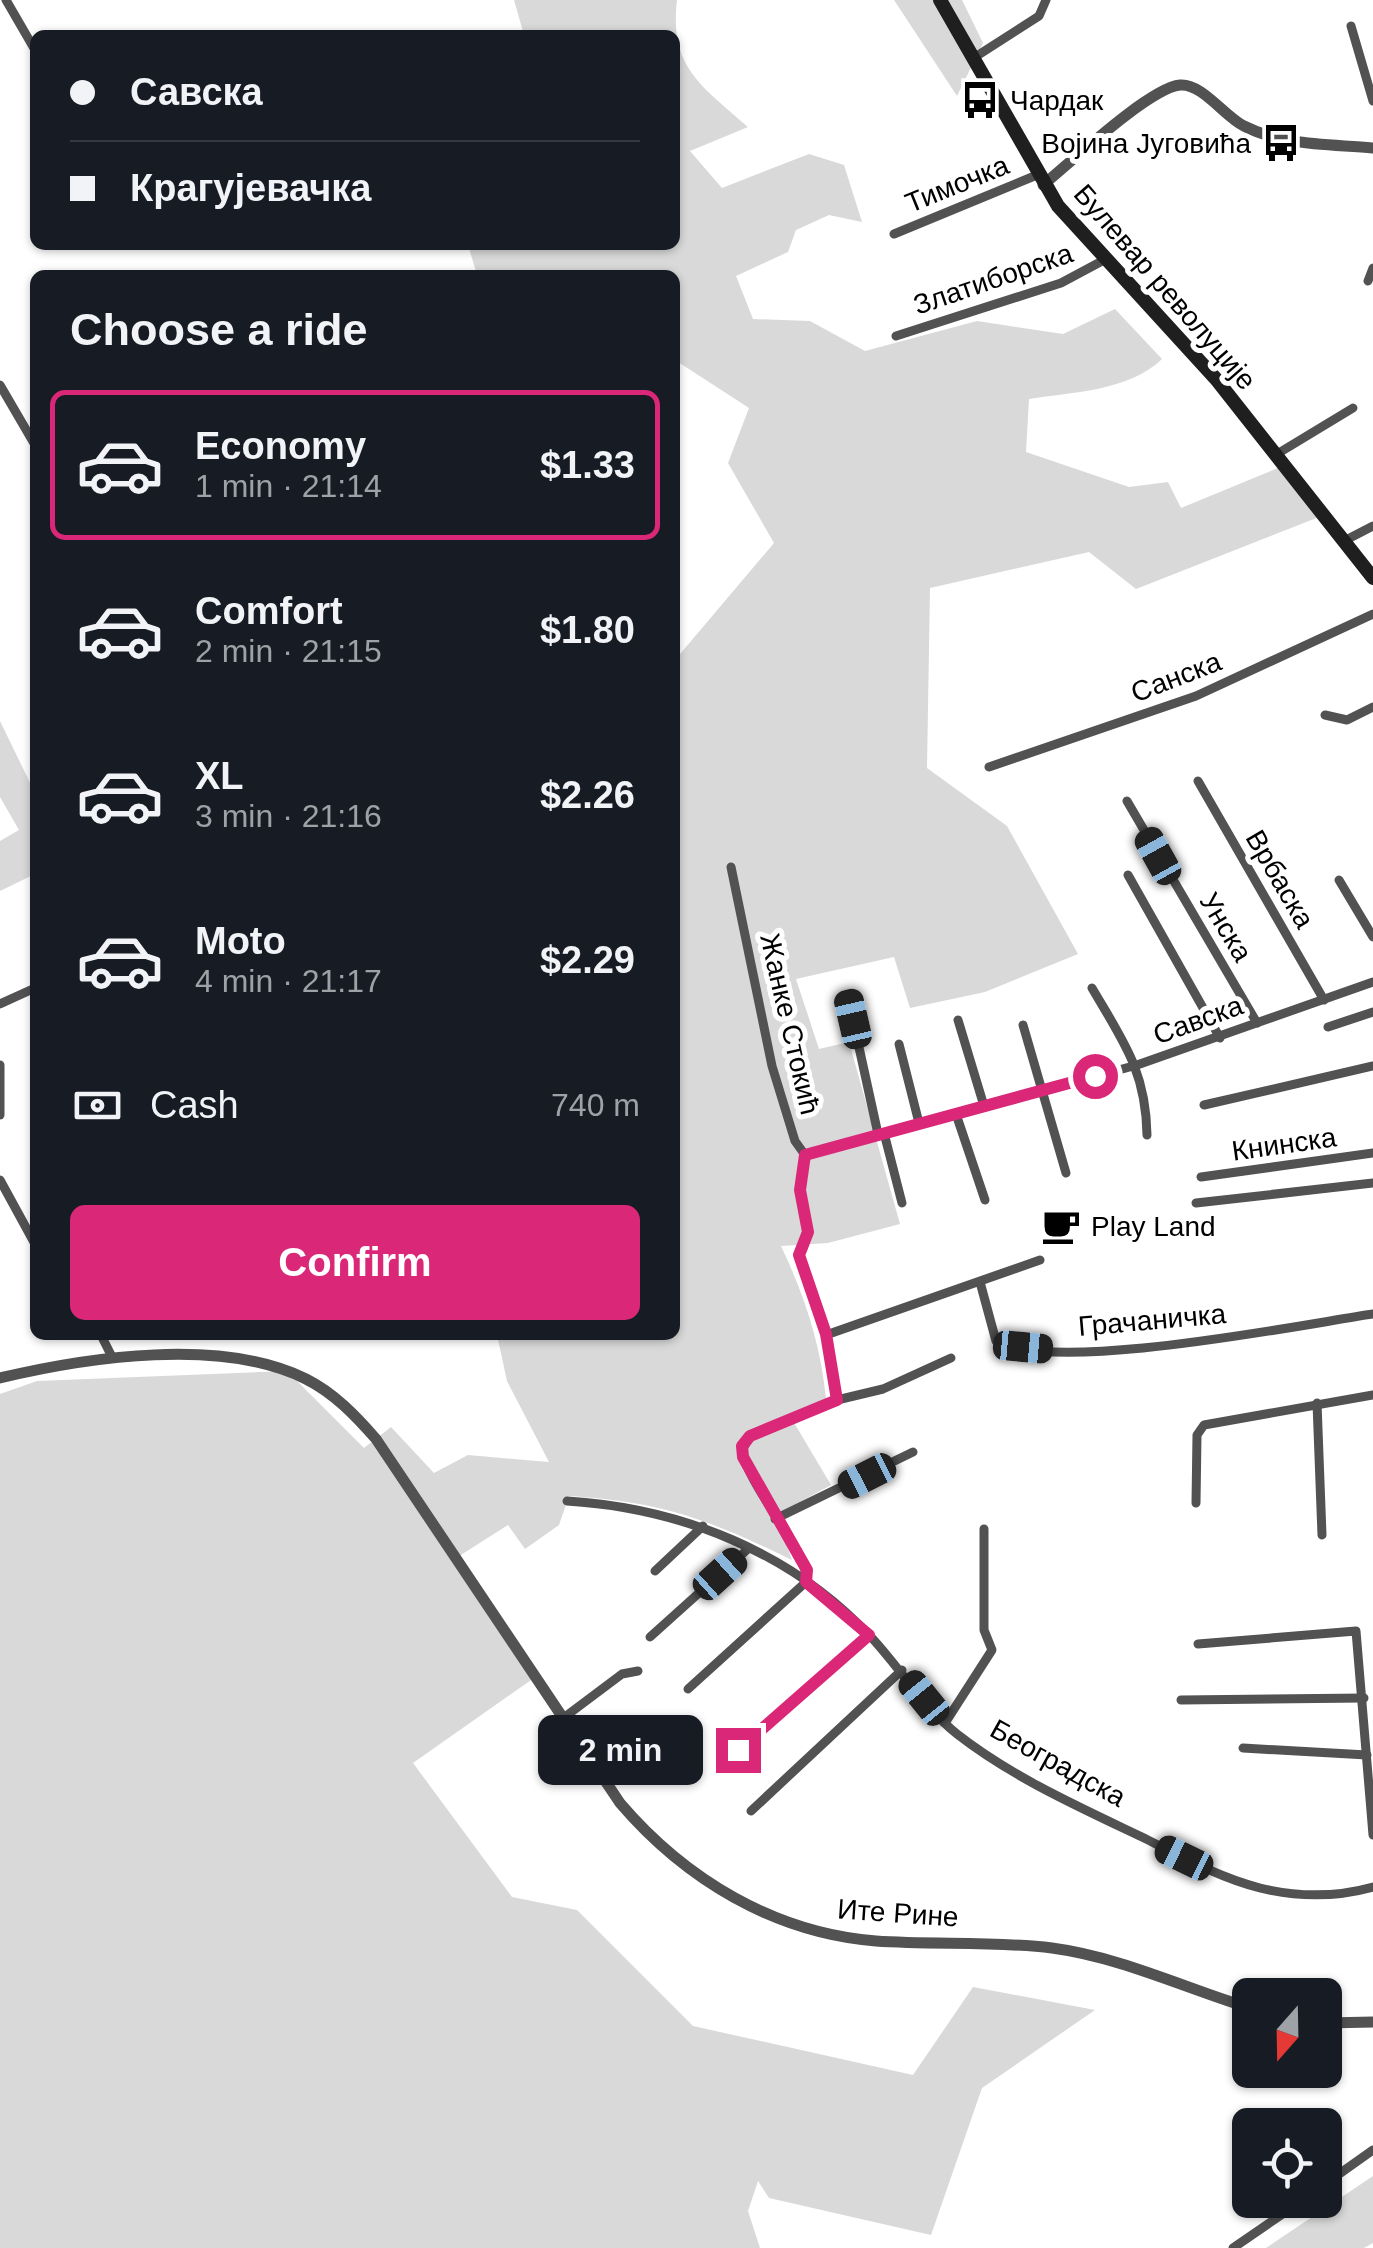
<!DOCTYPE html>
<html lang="en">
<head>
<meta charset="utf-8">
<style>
	body { margin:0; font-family:Helvetica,sans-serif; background:#242831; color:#f1f3f6; height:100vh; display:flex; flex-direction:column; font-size:38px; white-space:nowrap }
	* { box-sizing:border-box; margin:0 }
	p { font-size:32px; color:#9ea1a6 }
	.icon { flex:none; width:55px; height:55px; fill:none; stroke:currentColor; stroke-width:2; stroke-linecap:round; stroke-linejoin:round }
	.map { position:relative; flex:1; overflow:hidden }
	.sheet { position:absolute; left:30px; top:270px; width:650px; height:1070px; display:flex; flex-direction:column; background:#171b24; border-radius:15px; box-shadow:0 2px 8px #0004 }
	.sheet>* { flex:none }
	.top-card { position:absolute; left:30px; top:30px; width:650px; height:220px; border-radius:15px; box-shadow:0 2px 8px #0004; display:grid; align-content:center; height:220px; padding:0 40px; background:#171b24 }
	.needle { width:65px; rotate:200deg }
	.fabs { position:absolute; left:1232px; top:1978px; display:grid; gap:20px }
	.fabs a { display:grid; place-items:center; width:110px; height:110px; border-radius:15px; background:#171b24; box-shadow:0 2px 8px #0004; font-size:50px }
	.end { position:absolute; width:45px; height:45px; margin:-22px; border:12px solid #db2777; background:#fff; box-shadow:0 0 0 5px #fff }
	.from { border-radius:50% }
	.bubble { position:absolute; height:70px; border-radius:15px; background:#171b24; box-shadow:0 2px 8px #0004; font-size:32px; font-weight:600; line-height:70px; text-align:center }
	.car { position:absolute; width:30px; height:60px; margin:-30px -15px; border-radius:12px; box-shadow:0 0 8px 2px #0007; background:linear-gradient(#222 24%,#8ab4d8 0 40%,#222 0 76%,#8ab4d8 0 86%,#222 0) }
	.top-card b { display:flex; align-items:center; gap:35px; height:95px; font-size:38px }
	.top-card b+b { border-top:2px solid #363941 }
	.top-card i { width:25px; height:25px; background:#f1f3f6 }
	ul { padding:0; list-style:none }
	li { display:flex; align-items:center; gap:30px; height:150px; margin:0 20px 15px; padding:0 20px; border:5px solid transparent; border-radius:15px }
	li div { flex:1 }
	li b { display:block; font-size:38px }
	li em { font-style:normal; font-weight:600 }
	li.current { border-color:#db2777 }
	li>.icon { width:90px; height:90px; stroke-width:1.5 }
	h2 { padding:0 40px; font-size:45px; line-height:120px }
	.pay { display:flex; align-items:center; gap:25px; height:110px; padding:0 40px; font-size:38px }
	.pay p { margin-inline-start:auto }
	.primary-button { display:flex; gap:20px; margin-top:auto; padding:20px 40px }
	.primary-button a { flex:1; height:115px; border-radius:15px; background:#db2777; color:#fff; font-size:40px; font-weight:600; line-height:115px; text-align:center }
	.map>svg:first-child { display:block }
	.green { fill:#d9d9d9 }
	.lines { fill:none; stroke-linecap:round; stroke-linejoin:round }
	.minor { stroke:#525252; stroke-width:9 }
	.tertiary { stroke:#525252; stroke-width:11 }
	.secondary { stroke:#1f1f1f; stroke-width:14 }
	.route { stroke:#db2777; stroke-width:12 }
	.labels { text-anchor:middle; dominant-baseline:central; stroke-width:10; stroke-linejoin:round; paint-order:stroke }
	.poi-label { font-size:28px; fill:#000; stroke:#fff; text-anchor:start }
	.street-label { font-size:28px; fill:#000; stroke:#fff }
</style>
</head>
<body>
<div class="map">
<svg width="1373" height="2248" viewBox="0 0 1373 2248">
	<rect width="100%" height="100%" fill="#fff"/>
	<g class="green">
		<path d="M514,0H677C669,68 702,86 748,127L690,151L722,188L809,154L844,165L862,222L829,215L796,230L788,252L736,276L753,319L810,321L865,351L977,321L1063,334L1115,309L1162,359C1129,391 1073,392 1029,399L1026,452L1129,487L1168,482L1181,508L1285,465L1324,515L1136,589L1089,552L930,588L927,768L1007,826L1078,954L985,992L910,1008L894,957L796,979L819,1049L849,1042L900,1224L828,1243L781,1246C805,1297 820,1342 826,1398L793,1421L831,1485L776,1515L792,1560C707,1519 664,1502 569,1496L559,1525L525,1549L508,1525L456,1558L534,1678L413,1763L512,1897L577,1910L693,2026L913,2075L973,1987L1095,2010L982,2088L931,2235L769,2198L758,2181L748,2211L760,2248H0V1394L37,1381L287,1371L364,1448L391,1427L434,1473L468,1455L549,1462L507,1381L497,1335H675V660L774,543L728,463L749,408L675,360V275H477L468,245H675V35H524Z"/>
		<path d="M894,0H962L983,43L957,96Z"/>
		<path d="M0,721L35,793V874L0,891V841L19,830L0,797Z"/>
		<path d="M1373,2176V2243L1364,2248H1266Z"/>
	</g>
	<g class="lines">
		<g class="minor">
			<path d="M6,0L35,50"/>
			<path d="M1351,26L1373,101"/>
			<path d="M972,59L1039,16L1046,0"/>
			<path d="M894,234L1037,175"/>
			<path d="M1368,281L1373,268"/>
			<path d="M896,336L1061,283L1104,260"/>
			<path d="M0,385L35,445"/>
			<path d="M1277,454L1353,408"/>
			<path d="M1344,541L1373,526"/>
			<path d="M1325,715L1347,720L1373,707"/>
			<path d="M989,767L1196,696L1373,614"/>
			<path d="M1198,781L1324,1000"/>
			<path d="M1127,801L1257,1023"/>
			<path d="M731,867L772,1066L795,1141L805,1155L800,1190L807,1231L799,1255L826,1335L837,1400"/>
			<path d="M1128,875L1220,1038"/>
			<path d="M1339,880L1373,937"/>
			<path d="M1092,988C1123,1041 1146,1071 1147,1135"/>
			<path d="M848,997L878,1134"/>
			<path d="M0,1004L35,988"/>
			<path d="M958,1020L984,1106"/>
			<path d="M1023,1025L1066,1173"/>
			<path d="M1328,1027L1373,1012"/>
			<path d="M899,1044L919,1123"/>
			<path d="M0,1065V1115"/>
			<path d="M1204,1105L1373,1066"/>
			<path d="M956,1114L985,1200"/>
			<path d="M884,1133L902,1203"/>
			<path d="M805,1155L1137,1065L1373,982"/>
			<path d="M1201,1177L1373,1153"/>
			<path d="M0,1180L35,1244"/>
			<path d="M1196,1203L1373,1183"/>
			<path d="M980,1282L996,1341C1055,1374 1299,1325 1373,1314"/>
			<path d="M101,1335L112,1357"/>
			<path d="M826,1335L1040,1260"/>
			<path d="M837,1400L883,1389L951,1358"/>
			<path d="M1317,1403L1322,1535"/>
			<path d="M567,1501C681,1508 792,1552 871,1637C900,1668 924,1708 957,1734C1012,1777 1079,1807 1142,1837C1180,1856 1220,1878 1260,1888C1297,1897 1337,1897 1373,1887"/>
			<path d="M1196,1503L1197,1435L1204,1425L1373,1395"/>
			<path d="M775,1519L913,1452"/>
			<path d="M655,1571L703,1526"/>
			<path d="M806,1582C812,1558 747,1485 742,1450L750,1437L837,1400"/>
			<path d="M650,1637L749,1548"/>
			<path d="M1198,1644L1356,1631L1373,1835"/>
			<path d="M688,1689L806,1582"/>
			<path d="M1181,1700L1364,1698"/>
			<path d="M562,1719L622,1674L638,1671"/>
			<path d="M945,1723L992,1650L984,1630V1529"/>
			<path d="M1243,1748L1367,1755"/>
			<path d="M738,1750L869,1635"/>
			<path d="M751,1811L902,1670"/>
			<path d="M1325,2184L1373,2150"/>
			<path d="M1233,2248L1303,2200"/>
		</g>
		<g class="tertiary">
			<path d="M1043,185C1070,163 1149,88 1180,85C1202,83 1225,117 1244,126C1283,146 1330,144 1373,148"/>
			<path d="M0,1378C88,1357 222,1337 306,1379C334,1393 356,1416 376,1439L620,1803C685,1879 774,1933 876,1941C935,1945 994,1941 1052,1948C1120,1957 1185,1988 1250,2008"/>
			<path d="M1325,2023L1373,2022"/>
		</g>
		<path class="secondary" d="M940,0L1058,206L1216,379L1373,578"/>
	</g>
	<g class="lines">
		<path class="route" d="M738,1750L869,1635L806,1582L807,1570L743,1457L742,1446L750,1436L837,1400L826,1334L799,1255L808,1232L800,1190L805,1155L1095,1076"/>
	</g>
	<defs>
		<g id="bus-bare" transform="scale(3)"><path d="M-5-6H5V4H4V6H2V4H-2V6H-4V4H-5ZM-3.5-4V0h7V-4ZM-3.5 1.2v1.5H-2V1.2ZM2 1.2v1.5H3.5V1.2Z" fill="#000" stroke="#fff" stroke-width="2.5" paint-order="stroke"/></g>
		<g id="cafe-bare" transform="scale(3)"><path d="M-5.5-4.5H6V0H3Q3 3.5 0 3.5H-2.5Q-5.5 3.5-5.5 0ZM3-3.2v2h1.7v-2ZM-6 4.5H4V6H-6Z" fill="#000" stroke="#fff" stroke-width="2.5" paint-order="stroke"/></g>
	</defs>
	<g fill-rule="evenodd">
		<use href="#bus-bare" x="980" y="100"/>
		<use href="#bus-bare" x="1281" y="143"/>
		<use href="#cafe-bare" x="1061" y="1226"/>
	</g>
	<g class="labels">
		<g class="poi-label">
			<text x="1010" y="100">Чардак</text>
			<text x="1251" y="143" text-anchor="end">Војина Југовића</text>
			<text x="1091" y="1226">Play Land</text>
		</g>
		<g class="street-label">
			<text transform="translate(957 184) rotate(-22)">Тимочка</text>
			<text transform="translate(993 279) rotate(-19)">Златиборска</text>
			<text transform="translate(1165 287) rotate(49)">Булевар револуције</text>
			<text transform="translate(1176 677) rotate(-21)">Санска</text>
			<text transform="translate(1280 879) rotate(60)">Врбаска</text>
			<text transform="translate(1226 927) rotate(59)">Унска</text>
			<text transform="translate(1198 1020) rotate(-20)">Савска</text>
			<text transform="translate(790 1024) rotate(77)">Жанке Стокић</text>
			<text transform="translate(1284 1144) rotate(-8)">Книнска</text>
			<text transform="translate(1152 1320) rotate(-5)">Грачаничка</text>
			<text transform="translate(1058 1763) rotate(29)">Београдска</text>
			<text transform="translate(898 1913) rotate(4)">Ите Рине</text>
		</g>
	</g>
</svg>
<div class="fabs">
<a><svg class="needle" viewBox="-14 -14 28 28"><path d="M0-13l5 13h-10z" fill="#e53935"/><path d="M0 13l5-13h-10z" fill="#9ea1a6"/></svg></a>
<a><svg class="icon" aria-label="locate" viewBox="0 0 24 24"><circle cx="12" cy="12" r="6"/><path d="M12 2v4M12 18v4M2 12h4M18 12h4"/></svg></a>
</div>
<i class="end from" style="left:1095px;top:1076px"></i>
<i class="end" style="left:738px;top:1750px"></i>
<div class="bubble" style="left:538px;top:1715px;width:165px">2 min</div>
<i class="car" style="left:1158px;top:856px;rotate:331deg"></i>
<i class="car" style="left:853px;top:1019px;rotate:347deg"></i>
<i class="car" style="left:1023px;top:1347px;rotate:95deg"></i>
<i class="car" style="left:867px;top:1476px;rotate:243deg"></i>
<i class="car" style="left:720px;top:1574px;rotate:48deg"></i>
<i class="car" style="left:924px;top:1698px;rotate:321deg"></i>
<i class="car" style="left:1184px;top:1858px;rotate:296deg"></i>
<div class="top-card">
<b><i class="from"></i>Савска</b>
<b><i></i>Крагујевачка</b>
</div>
<section class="sheet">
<h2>Choose a ride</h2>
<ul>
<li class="current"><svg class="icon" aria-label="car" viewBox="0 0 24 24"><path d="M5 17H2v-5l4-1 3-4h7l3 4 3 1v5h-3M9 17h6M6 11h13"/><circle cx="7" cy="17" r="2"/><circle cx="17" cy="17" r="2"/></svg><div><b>Economy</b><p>1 min · 21:14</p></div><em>$1.33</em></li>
<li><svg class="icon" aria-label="car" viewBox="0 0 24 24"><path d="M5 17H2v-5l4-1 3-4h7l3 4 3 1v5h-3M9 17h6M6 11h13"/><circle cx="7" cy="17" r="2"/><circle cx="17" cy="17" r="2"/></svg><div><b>Comfort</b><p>2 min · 21:15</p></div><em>$1.80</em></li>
<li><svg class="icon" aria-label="car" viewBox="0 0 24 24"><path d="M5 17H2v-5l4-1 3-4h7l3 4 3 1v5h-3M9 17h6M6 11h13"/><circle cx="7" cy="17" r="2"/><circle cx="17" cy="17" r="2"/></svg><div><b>XL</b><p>3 min · 21:16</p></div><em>$2.26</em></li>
<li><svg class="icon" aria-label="car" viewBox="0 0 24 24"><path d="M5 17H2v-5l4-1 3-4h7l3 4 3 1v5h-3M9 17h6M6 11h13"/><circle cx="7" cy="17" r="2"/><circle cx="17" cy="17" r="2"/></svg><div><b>Moto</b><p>4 min · 21:17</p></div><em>$2.29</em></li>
</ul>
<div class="pay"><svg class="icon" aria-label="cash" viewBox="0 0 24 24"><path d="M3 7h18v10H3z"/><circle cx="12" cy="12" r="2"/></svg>Cash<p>740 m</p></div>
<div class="primary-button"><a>Confirm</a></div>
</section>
</div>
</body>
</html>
